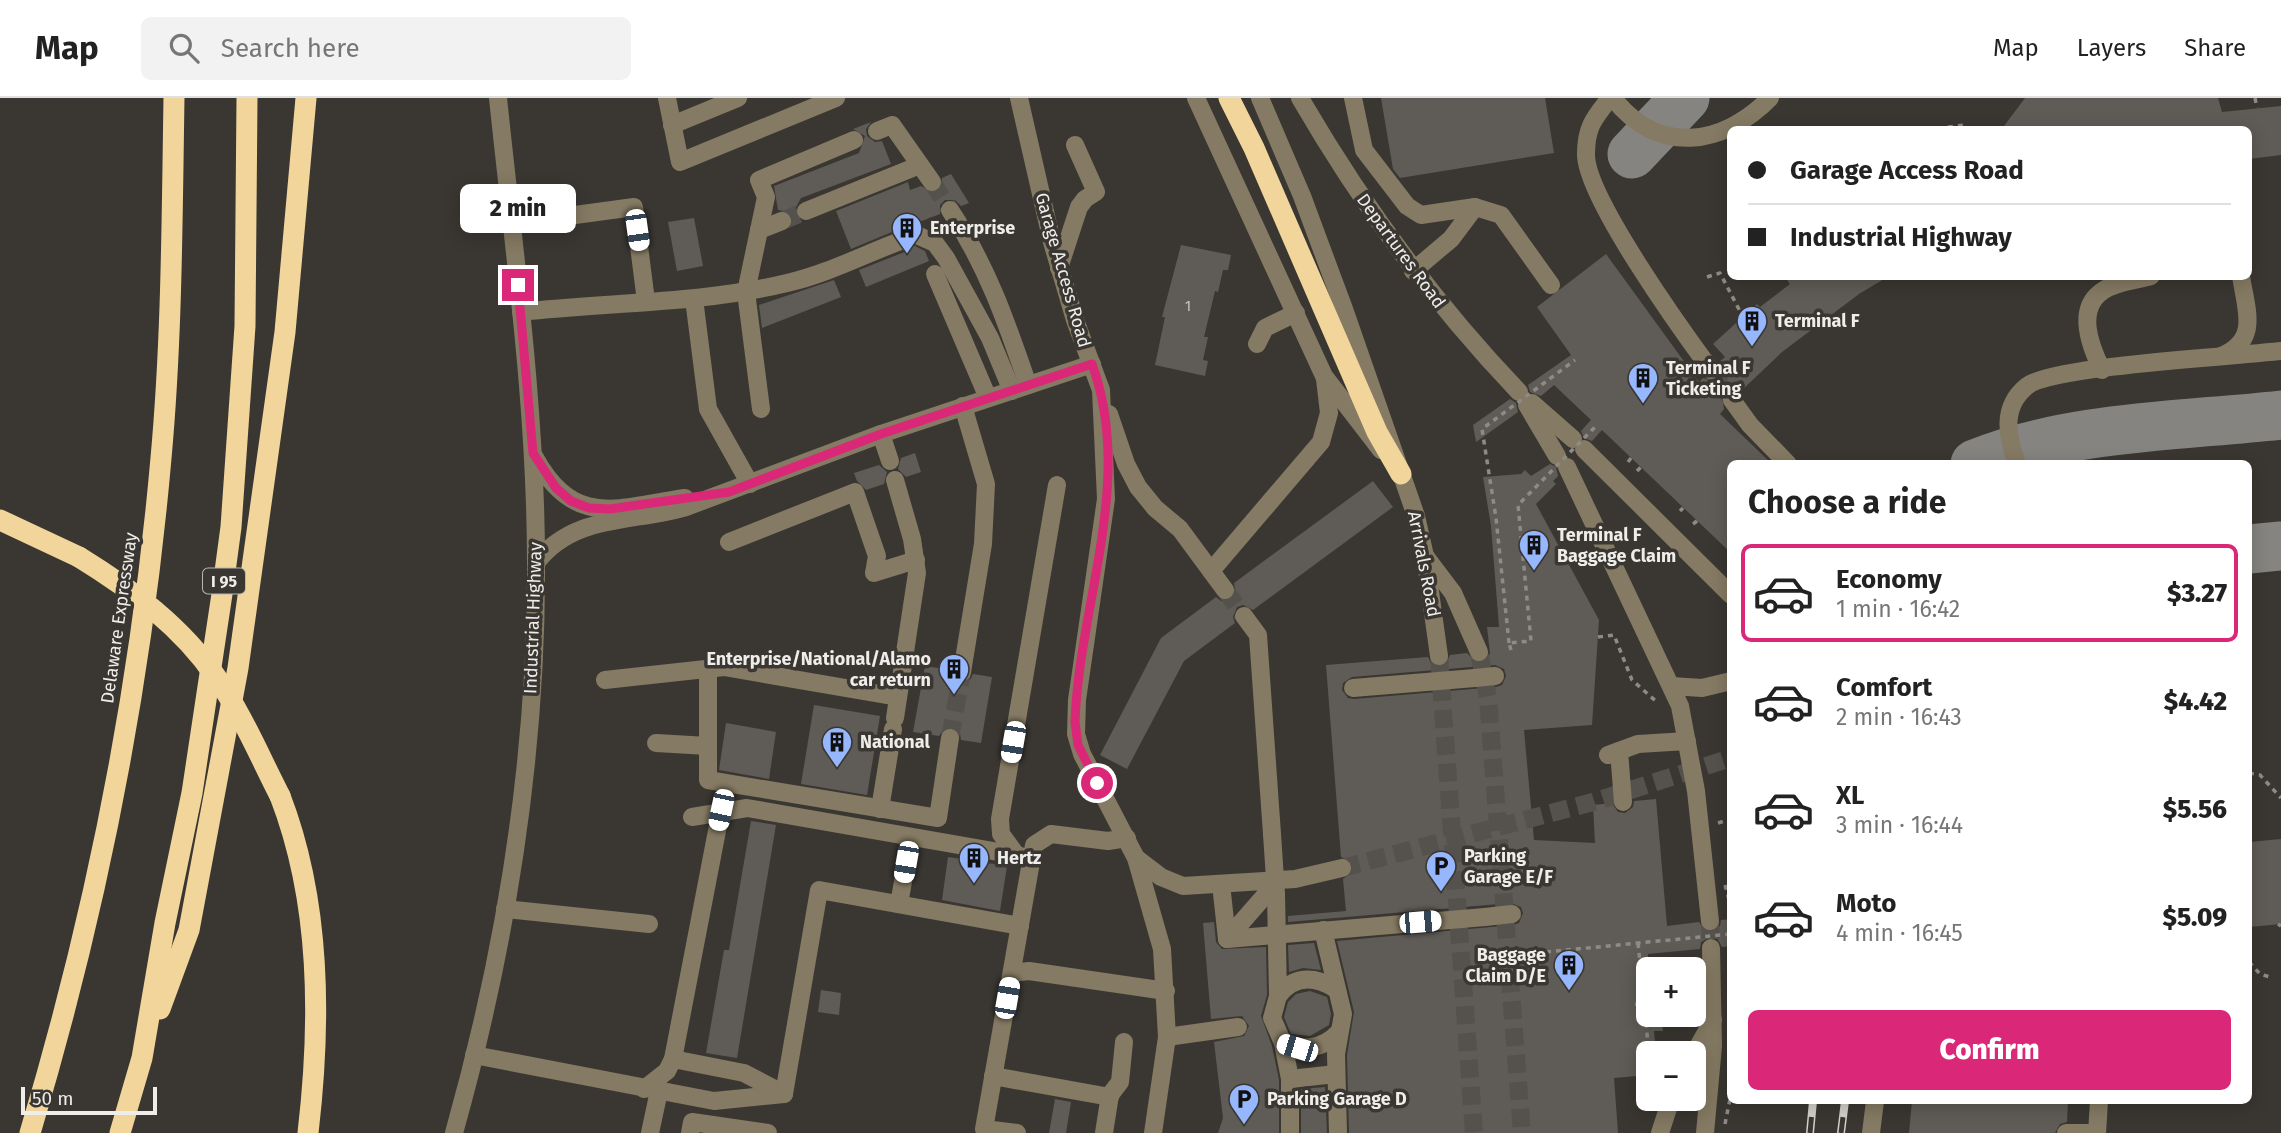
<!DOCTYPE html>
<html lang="en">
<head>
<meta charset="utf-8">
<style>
	body { margin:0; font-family:"Fira Sans",sans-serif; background:#f2f2f2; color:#222; height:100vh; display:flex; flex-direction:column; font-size:26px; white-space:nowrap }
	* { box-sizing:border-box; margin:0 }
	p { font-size:23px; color:#767676 }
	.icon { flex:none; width:38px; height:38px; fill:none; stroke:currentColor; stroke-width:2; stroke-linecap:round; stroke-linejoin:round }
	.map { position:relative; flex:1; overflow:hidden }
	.details { position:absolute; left:1727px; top:362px; width:525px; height:644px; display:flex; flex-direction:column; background:#fff; border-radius:10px; box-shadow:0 4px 18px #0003 }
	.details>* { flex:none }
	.top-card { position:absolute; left:1727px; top:28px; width:525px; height:154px; border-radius:10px; box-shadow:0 4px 18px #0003; display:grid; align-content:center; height:154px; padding:0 21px; background:#fff }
	.controls { position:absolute; left:1636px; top:859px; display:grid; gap:14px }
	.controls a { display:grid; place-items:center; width:70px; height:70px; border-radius:10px; background:#fff; box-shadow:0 4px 18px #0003; font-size:35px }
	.scale { position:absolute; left:21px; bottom:18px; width:136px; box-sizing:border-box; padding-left:7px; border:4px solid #efedea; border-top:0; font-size:19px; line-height:24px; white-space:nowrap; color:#efedea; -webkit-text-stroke:5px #3a3732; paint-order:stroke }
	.end { position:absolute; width:32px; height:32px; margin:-16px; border:9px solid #db2777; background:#fff; box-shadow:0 0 0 4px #fff }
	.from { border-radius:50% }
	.bubble { position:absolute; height:49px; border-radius:10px; background:#fff; box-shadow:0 4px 18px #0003; font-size:23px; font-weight:800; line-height:49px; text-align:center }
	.car { position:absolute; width:21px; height:42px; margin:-21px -10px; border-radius:9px; box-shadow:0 0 5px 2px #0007; background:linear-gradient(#fff 24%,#345 0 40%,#fff 0 76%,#345 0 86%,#fff 0) }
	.top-card b { display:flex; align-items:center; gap:24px; height:66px; font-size:26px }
	.top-card b+b { border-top:2px solid #e0e0e0 }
	.top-card i { width:18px; height:18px; background:#222 }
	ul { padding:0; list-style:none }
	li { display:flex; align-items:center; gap:21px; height:98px; margin:0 14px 10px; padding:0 7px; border:4px solid transparent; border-radius:10px }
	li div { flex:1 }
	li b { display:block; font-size:26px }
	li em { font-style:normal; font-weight:800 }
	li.current { border-color:#db2777 }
	li>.icon { width:63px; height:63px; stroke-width:1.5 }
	h2 { padding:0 21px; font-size:32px; line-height:84px }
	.button { display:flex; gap:14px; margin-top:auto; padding:14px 21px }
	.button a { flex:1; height:80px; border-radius:10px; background:#db2777; color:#fff; font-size:28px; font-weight:800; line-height:80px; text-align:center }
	header { display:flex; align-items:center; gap:42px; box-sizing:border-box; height:98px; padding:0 35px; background:#fff; border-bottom:2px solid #e0e0e0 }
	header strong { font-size:33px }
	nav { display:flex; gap:38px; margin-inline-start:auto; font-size:24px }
	.search { width:490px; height:63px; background:#f2f2f2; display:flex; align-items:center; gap:18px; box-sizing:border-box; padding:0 24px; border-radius:10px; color:#767676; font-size:26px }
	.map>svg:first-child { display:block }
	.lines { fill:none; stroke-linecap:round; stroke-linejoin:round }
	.taxiway { stroke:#868480; stroke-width:49 }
	.building { fill:#5f5c57; fill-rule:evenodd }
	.minor-tunnel { stroke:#55524e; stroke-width:18; stroke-dasharray:18 9; stroke-linecap:butt }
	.path { stroke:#8e8b87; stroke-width:3.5; stroke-dasharray:5 5; stroke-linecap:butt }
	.minor { stroke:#857a63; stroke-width:18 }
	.highway { stroke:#f1d59a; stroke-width:21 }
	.rail-casing { stroke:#d3d1ce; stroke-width:8 }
	.rail { stroke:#3a3732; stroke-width:5; stroke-dasharray:16; stroke-linecap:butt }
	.path-bridge { stroke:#8e8b87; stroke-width:3.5; stroke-dasharray:5 5; stroke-linecap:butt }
	.minor-bridge { stroke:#857a63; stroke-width:18 }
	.highway-bridge { stroke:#f1d59a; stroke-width:21 }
	.route { stroke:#db2777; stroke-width:9 }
	.labels { text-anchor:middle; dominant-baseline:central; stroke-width:7; stroke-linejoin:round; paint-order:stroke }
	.number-label { font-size:14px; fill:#cbc9c5 }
	.shield { fill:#3a3732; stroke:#b9b6b3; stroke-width:2 }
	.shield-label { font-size:16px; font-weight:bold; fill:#efedea }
	.poi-label { font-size:18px; font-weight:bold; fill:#efedea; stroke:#3a3732; text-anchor:start }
	.street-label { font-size:18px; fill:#efedea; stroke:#3a3732 }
</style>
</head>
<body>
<header>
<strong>Map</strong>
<div class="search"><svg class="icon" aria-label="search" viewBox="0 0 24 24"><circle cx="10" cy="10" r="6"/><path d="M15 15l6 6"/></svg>Search here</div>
<nav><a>Map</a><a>Layers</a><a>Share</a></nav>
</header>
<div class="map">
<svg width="2281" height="1035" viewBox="0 0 2281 1035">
	<rect width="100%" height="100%" fill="#3a3732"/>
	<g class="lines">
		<g class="taxiway">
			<path d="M1632,56L1685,0"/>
			<path d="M1975,366C2068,328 2181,328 2281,317"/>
			<path d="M2249,451L2281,448"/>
		</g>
	</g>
	<g class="building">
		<path d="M1381,0H1545L1554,55L1400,80L1393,71Z"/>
		<path d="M2025,0H2218L2222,14L2281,8V57L2249,61V32H2001Z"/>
		<path d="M871,24L866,31L867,38L875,44L882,43L891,66L801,100L795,111L798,121L793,123L789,114L778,112L774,88L859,55L865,38L853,31Z"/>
		<path d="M951,76L969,105L961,108L955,102H945L940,107V116L914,126L909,133L899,131L851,151L836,113L908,84L910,92L921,88L934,95L942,89V80Z"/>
		<path d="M694,120L703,168L677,173L668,124Z"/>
		<path d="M913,147L925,153L929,163L866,189L859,172L907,153Z"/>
		<path d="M1181,147L1231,157L1228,172H1223L1218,194L1215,193L1204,239H1208L1203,262L1208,263L1205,278L1155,267L1165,219H1162Z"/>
		<path d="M1606,156L1699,284L1703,280L1712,283L1718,281L1722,271L1719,264L1725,259L1713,246L1757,206L1760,209L1790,186L1784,178H1889L1859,196L1782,254L1740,294L1730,291L1722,297L1724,311L1720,316L1772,366H1731V455L1602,332L1592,343L1584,340L1581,333L1591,322L1554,287L1541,298L1530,294L1528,287L1571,257L1537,209Z"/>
		<path d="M834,182L841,199L762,230L759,207Z"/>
		<path d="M1510,301L1516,305L1518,314L1476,344L1473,327Z"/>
		<path d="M915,355L921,374L906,379L898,371L901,360Z"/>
		<path d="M1550,366L1556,369L1558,378L1553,383L1556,386L1536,406L1599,522L1592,627L1524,632L1534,742L1595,745L1593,707L1612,705L1618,714L1625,715L1633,709L1634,703L1656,701L1667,828L1699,824L1705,833L1712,834L1720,828L1721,822L1731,821V848L1722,849L1717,840L1710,839L1701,844L1700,851L1648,856V917H1661L1663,933H1654L1656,956H1648V977L1614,980L1618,1035H1349L1347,957L1354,914L1337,843L1513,827L1519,825L1523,815L1521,809L1511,805L1288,824V818L1346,813L1343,781L1353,773L1351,763L1341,759L1326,567L1428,559L1431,565L1440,569L1446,566L1450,557L1467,555L1477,565L1488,561L1490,555L1487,529H1499L1491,428L1483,379L1521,376L1525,372L1531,378ZM1495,567L1504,571L1506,578L1502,587L1496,589L1354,601L1348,600L1342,592L1343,585L1352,579Z"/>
		<path d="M879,367L887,374L884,386L866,392L857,383L854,375Z"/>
		<path d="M1373,383L1393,409L1253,512L1243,507L1237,509L1233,519L1235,525L1184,563L1127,671L1100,657L1161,540L1216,499L1221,503L1231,501L1236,496L1234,485Z"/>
		<path d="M925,568L951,572L954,582L961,585L970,582L973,576L992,579L981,645L961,642L960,635L952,629L945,630L939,638L913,634Z"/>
		<path d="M814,607L880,618L867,697L801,686Z"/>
		<path d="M726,625L776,634L769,681L719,672Z"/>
		<path d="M751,723L776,727L737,960L706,955L724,852H729Z"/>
		<path d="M2281,741V826L2249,829V744Z"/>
		<path d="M948,759L1007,768L1000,813L942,802Z"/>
		<path d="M1214,824L1216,844L1222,851L1266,849L1267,897L1261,918L1272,948L1279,982V1035H1218L1223,1020L1214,944L1244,938L1249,928L1242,918L1211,921L1203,825Z"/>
		<path d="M1314,845L1321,872L1303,870L1289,874L1288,847Z"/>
		<path d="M821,892L841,895L839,917L818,914Z"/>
		<path d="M1310,893L1327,899L1331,916L1329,927L1310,938L1291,936L1284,919L1288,904L1296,896Z"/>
		<path d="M1325,989L1327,1035H1301V991Z"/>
		<path d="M1055,1001L1071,1004L1066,1035H1049Z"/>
		<path d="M1912,1003H2068L2067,1024L2060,1026L2055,1035H1909Z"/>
	</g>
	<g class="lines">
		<g class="minor-tunnel">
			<path d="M932,84L950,112"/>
			<path d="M782,123L806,113"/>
			<path d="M1711,272L1732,302"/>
			<path d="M1225,492L1244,518"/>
			<path d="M1479,554L1488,600L1522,1035"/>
			<path d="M1439,558L1474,1035"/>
			<path d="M950,640L962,574"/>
			<path d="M1342,770L1593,704L1731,660"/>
			<path d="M1710,823L1711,850"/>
		</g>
		<g class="path">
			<path d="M2255,0L2257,10"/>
			<path d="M1948,29L1964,27L1965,32"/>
			<path d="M1707,179L1720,175L1743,219"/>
			<path d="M1628,364L1631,360"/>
			<path d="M1637,373L1641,369"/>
			<path d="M1680,413L1683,410"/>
			<path d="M1693,426L1697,423"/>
			<path d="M1598,539L1614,537L1632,582L1658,605"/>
			<path d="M2249,675L2260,677L2281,700"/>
			<path d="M1718,725L1731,721"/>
			<path d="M1725,787L1731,809"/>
			<path d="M2278,826L2281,828"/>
			<path d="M2249,864L2260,876L2270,879"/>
			<path d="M1636,908L1638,903"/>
			<path d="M1725,1026L1731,996"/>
		</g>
		<g class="minor">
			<path d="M667,0L680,64L836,0"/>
			<path d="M1019,0L1052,144L1075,222L1101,292L1106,401L1077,602L1076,636L1082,656L1136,760L1162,851L1167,939L1153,1035"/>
			<path d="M1196,0L1324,278L1381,352"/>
			<path d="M1260,0L1302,98L1344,211L1416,418L1425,458L1439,558"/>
			<path d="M1300,0C1362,107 1433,204 1519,294"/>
			<path d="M1353,0L1364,52L1407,108L1421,117L1475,109L1501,117L1551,187"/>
			<path d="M1610,0C1594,20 1586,29 1586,56C1585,98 1683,234 1711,272"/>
			<path d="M1613,0C1658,58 1723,48 1770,0"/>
			<path d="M672,27L738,0"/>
			<path d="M877,33L892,27L932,84"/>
			<path d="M950,112C988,170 1006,223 1028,287"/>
			<path d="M806,113L920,67"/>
			<path d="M575,117L634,109L646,203"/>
			<path d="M759,132L782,123"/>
			<path d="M919,138L935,145L946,160L990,240L1012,293"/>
			<path d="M1059,170L1079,109L1085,101L1096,94L1075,47"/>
			<path d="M1413,173L1451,141L1475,109"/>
			<path d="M935,176L988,300"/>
			<path d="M694,201L708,311L750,386"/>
			<path d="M521,214C609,204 700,206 787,185C827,176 865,156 903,142"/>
			<path d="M1257,246L1265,230L1296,215"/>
			<path d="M2221,258C2260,242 2246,212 2241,178"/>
			<path d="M2102,272C2090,248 2075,210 2104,192C2116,184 2137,182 2151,178"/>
			<path d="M1732,302L1750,327L1788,366"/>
			<path d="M1532,305L1573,341"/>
			<path d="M1527,307L1557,358"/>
			<path d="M761,311L746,194L766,99L759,82L854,42"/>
			<path d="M1109,316L1126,366L1138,389L1155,410L1180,431L1225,492"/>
			<path d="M881,336L890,363"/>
			<path d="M1584,351L1731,497"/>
			<path d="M534,358C574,431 616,410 685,400"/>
			<path d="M2017,366C2007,338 2001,309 2027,288C2052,268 2238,258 2281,253"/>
			<path d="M1567,369L1680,608L1696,693L1710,823"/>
			<path d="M729,444L855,394L877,458L874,475L916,462"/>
			<path d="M1425,458L1453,495L1479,554"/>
			<path d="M536,465C573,416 631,425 686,409L881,336L1092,266"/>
			<path d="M1211,473L1321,344L1329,315L1325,281"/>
			<path d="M1244,518L1258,537L1272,736"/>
			<path d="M708,571V682L938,720L950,640"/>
			<path d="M962,574L983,446L986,386L963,308"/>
			<path d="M605,582L724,569L898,599"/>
			<path d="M1672,588L1702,590L1731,583"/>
			<path d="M1353,590L1475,580"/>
			<path d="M895,620L917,475L912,441L895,382"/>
			<path d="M656,645L708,648"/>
			<path d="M1619,653L1623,704"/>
			<path d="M1608,657L1638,646L1687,643"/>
			<path d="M880,711L893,631"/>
			<path d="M692,719L747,710L1021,758"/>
			<path d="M1017,758L1001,736L1000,721L1057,387"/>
			<path d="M1136,760L1161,779L1183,788L1295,781L1342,770"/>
			<path d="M1221,786L1227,841"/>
			<path d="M1276,796L1278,898L1272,920L1283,945L1290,981V1035"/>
			<path d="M899,806L911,739"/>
			<path d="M505,811L649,826"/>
			<path d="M1323,832L1343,916L1336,956L1338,1035"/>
			<path d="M1227,841L1485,819"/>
			<path d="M1227,841L1275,786"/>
			<path d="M1012,875L1029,873L1166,893"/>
			<path d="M1278,898C1293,878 1313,877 1334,890"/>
			<path d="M1167,939L1238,929"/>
			<path d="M1283,945C1303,952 1322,952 1338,935"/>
			<path d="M1694,956L1713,922"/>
			<path d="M474,957L714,1003L784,996"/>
			<path d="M673,961L744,975L784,996"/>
			<path d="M993,978L1110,999"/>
			<path d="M1290,981L1336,976"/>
			<path d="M644,991L667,973L673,961L721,712"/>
			<path d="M784,996L819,792L1020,828"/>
			<path d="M454,1035C506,850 537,657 536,465C536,309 514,154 498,0"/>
			<path d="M650,1035L659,993"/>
			<path d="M690,1035L692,1024L768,1035"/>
			<path d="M1017,1035L984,1031L1034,747L1051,736L1108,743L1127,740"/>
			<path d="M1104,1035L1110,997L1120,984L1124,944"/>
			<path d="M1660,1035L1671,1001"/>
			<path d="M1705,1035L1713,948L1711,850"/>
			<path d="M1871,1035L1875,1003"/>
			<path d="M2066,1035H2097"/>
			<path d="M2097,1035L2099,1003"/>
		</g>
		<g class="highway">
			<path d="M1229,0L1254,50L1377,334L1401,376"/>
			<path d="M0,422L79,459"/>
			<path d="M280,698C321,804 321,924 308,1035"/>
			<path d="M160,911L189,832L238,570L285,234L306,0"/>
			<path d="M30,1035C96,815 141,589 161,360C172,240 172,120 174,0"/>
			<path d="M120,1035L142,960L165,825L192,695L222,496L231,429L245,228L247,0"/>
		</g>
		<g class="rail-casing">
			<g id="rail">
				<path d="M1810,1035L1813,1003"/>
				<path d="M1841,1035L1845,1003"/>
			</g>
		</g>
		<use href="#rail" class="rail"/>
		<g class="path-bridge">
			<path d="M1509,545L1496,420L1482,331L1575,262"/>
			<path d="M1511,552L1509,545L1531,543L1518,407L1597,327"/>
			<path d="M1638,845L1649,956"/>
			<path d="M1546,854L1731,836"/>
		</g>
		<g class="minor-bridge">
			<path d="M1475,580L1495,578"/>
			<path d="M1272,736L1276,796"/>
			<path d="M1485,819L1512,816"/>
		</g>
		<path class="highway-bridge" d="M79,459C131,491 182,529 216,579C242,616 260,659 280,698"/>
	</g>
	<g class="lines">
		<path class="route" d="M518,187L533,355L556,390L571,403L589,410L610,411L729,394L881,336L1092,266C1135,383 1079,506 1075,624L1078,647L1097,685"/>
	</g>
	<defs>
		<g id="building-pin" transform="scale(1.575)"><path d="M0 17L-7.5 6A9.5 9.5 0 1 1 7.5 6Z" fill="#96b6fd" stroke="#3a3732"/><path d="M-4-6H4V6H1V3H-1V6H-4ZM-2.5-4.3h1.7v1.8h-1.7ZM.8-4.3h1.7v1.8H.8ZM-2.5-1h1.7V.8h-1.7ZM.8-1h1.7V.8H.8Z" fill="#111"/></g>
		<g id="parking-pin" transform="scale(1.575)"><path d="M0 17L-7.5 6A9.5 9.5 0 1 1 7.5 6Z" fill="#96b6fd" stroke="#3a3732"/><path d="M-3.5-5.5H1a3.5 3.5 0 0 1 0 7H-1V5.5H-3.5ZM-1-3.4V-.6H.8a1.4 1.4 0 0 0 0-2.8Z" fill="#111"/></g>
	</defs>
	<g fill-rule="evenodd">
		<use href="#building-pin" x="907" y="130"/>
		<use href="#building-pin" x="1752" y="223"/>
		<use href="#building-pin" x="1643" y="280"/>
		<use href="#building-pin" x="1534" y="447"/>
		<use href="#building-pin" x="954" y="571"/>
		<use href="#building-pin" x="837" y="644"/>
		<use href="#building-pin" x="974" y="760"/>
		<use href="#parking-pin" x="1441" y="768"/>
		<use href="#building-pin" x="1569" y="867"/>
		<use href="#parking-pin" x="1244" y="1001"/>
	</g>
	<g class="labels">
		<g class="number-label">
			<text x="1188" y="208">1</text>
		</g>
		<rect class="shield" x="203" y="470.5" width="42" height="25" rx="5"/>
		<g class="shield-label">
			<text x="224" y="483">I 95</text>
		</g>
		<g class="poi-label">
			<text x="930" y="130">Enterprise</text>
			<text x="1775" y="223">Terminal F</text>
			<text x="1666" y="270">Terminal F<tspan x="1666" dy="21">Ticketing</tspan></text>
			<text x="1557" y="437">Terminal F<tspan x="1557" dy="21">Baggage Claim</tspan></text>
			<text x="931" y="561" text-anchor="end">Enterprise/National/Alamo<tspan x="931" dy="21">car return</tspan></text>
			<text x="860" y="644">National</text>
			<text x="1464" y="758">Parking<tspan x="1464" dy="21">Garage E/F</tspan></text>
			<text x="997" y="760">Hertz</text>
			<text x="1546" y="857" text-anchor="end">Baggage<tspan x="1546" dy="21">Claim D/E</tspan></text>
			<text x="1267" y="1001">Parking Garage D</text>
		</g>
		<g class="street-label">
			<text transform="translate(1401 153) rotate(54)">Departures Road</text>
			<text transform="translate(1063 172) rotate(74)">Garage Access Road</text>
			<text transform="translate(1424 466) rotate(79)">Arrivals Road</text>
			<text transform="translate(119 520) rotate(-82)">Delaware Expressway</text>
			<text transform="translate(533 520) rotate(-88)">Industrial Highway</text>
		</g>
	</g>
</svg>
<div class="controls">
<a>+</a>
<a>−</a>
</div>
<div class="scale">50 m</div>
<i class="end from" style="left:1097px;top:685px"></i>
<i class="end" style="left:518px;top:187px"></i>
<div class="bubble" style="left:460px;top:86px;width:116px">2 min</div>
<i class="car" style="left:637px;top:132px;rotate:172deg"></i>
<i class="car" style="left:1013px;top:644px;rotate:190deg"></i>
<i class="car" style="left:721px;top:712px;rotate:192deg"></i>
<i class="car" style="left:906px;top:764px;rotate:190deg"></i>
<i class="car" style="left:1420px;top:824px;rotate:85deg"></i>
<i class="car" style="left:1007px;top:900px;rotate:10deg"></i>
<i class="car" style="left:1297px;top:950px;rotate:287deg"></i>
<div class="top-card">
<b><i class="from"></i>Garage Access Road</b>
<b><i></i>Industrial Highway</b>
</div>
<section class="details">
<h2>Choose a ride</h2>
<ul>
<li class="current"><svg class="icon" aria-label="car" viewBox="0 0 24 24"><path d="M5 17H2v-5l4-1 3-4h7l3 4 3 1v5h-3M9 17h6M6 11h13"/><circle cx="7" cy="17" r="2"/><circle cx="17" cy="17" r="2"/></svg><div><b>Economy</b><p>1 min · 16:42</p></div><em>$3.27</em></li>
<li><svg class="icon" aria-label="car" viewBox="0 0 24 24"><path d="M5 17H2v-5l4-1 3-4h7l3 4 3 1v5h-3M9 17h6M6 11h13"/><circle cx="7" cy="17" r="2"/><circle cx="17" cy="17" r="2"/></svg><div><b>Comfort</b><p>2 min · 16:43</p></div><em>$4.42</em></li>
<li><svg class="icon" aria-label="car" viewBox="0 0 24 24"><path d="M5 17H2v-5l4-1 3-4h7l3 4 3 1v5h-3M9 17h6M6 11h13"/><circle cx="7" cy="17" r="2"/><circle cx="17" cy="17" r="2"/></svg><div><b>XL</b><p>3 min · 16:44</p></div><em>$5.56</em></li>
<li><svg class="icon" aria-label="car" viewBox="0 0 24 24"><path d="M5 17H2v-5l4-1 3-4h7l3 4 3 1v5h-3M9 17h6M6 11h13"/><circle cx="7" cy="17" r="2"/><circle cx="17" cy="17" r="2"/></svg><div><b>Moto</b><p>4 min · 16:45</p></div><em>$5.09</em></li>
</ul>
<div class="button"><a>Confirm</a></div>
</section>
</div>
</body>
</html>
